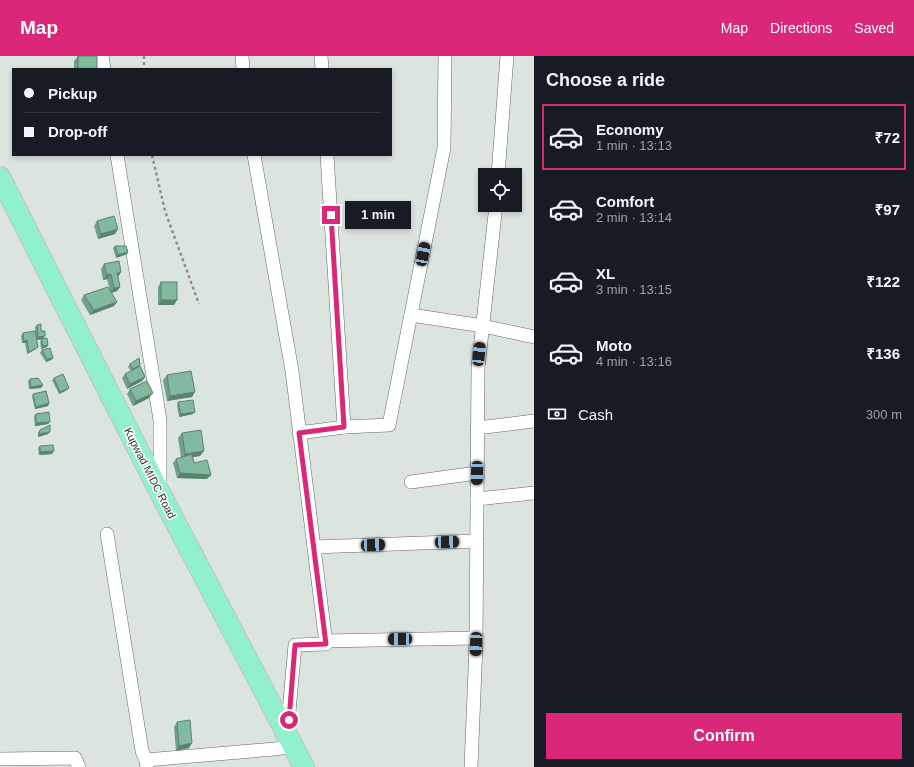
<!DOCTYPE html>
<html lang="en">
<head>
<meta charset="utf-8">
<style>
	body { margin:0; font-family:Helvetica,sans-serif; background:#242831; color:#f1f3f6; height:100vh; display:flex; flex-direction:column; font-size:15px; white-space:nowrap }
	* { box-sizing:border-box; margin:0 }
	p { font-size:13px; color:#9ea1a6 }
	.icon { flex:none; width:22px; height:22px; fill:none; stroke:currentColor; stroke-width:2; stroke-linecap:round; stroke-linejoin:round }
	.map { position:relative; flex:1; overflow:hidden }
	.details { display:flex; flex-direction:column; background:#171b24; width:380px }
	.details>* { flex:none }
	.top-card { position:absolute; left:12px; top:12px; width:380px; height:88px; border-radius:0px; box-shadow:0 2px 6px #0003; display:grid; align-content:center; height:88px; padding:0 12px; background:#171b24 }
	.buttons { position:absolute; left:478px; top:112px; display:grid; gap:8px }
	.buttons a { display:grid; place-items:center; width:44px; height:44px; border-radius:0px; background:#171b24; box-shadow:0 2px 6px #0003; font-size:20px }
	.end { position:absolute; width:18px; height:18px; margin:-9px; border:5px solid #db2777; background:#fff; box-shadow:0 0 0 2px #fff }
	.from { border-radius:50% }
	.bubble { position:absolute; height:28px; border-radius:0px; background:#171b24; box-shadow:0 2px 6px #0003; font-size:13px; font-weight:600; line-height:28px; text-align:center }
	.car { position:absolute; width:12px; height:24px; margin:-12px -6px; border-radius:5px; box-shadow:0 0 3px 1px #0007; background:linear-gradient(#222 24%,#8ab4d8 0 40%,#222 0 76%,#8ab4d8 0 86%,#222 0) }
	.top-card b { display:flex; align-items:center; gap:14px; height:38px; font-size:15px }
	.top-card b+b { border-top:1px solid #363941 }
	.top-card i { width:10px; height:10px; background:#f1f3f6 }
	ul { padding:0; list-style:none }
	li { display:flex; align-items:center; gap:12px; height:66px; margin:0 8px 6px; padding:0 4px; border:2px solid transparent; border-radius:0px }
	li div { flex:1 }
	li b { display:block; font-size:15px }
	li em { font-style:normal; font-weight:600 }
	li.current { border-color:#db2777 }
	li>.icon { width:36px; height:36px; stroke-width:1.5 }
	h2 { padding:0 12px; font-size:18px; line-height:48px }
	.pay { display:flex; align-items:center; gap:10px; height:44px; padding:0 12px; font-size:15px }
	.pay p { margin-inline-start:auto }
	.cta { display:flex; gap:8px; margin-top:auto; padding:8px 12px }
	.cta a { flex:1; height:46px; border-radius:0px; background:#db2777; color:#fff; font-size:16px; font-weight:600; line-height:46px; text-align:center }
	header { display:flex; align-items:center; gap:24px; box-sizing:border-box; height:56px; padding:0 20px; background:#db2777; color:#fff }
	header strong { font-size:19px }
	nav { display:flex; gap:22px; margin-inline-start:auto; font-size:14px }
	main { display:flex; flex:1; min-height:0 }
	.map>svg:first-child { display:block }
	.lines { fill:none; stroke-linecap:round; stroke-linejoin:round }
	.minor-casing { stroke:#616865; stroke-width:14 }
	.primary-casing { stroke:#c0c1c1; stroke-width:22 }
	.path { stroke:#8a8f8d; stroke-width:2.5; stroke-dasharray:3 3; stroke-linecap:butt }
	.minor { stroke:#fff; stroke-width:13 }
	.primary { stroke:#91f1cd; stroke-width:20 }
	.wall { fill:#70a089 }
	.shaded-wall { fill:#5b826f }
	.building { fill:#82ba9f; stroke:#5b826f }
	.route { stroke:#db2777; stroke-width:5 }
	.labels { text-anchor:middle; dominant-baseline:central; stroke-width:3; stroke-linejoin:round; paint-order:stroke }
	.street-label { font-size:11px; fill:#2d302f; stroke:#fff }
</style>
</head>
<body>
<header>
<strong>Map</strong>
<nav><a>Map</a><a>Directions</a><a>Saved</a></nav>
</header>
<main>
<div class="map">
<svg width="534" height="711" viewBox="0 0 534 711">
	<rect width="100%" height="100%" fill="#dce4e0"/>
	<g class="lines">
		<g class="minor-casing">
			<g id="minor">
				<path d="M102,0L104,13"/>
				<path d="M242,0L243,13"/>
				<path d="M321,0L322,13"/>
				<path d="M117,99L160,364V432"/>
				<path d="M254,99L292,315L326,588L295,589L287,678"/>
				<path d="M498,119L507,0"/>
				<path d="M411,259L483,270L534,281"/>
				<path d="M344,371L389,369L444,92L445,0"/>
				<path d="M477,372L534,365"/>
				<path d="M299,377L344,371L327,99"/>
				<path d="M411,426L477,417"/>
				<path d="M477,443L534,437"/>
				<path d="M107,478L142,695L146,704L147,711"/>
				<path d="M314,491L477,485"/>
				<path d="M325,585L476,582"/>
				<path d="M0,703L75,702L79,711"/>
				<path d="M146,704L275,693L293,690"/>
				<path d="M471,711L476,588L478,312L496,149"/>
			</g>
		</g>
		<g class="primary-casing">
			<path id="primary" d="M0,121L159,435L304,711"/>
		</g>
		<g class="path">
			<path d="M144,0V13"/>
			<path d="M152,99L165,155L199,248"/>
		</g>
		<use href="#minor" class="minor"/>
		<use href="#primary" class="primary"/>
	</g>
	<g class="wall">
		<path d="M78,0L97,13H74V5Z"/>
		<path d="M97,165L115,178L98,183L94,170Z"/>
		<path d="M115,190L128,196L127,198L116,202L113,192Z"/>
		<path d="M104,208L118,220L120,231L117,235L112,237L114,250L90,259L81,244L84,239L110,234L107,223L103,224L101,213Z"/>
		<path d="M161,226L174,249H158V231Z"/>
		<path d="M37,269L41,275L44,283L48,289L47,291L41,293L40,286L42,283L37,284L36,293L27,298L25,287H22L21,280L23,277L36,282L35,271Z"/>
		<path d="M42,294L53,302L51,304L46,306L40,297Z"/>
		<path d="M130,308L140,309L139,311L145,321L142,325L127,333L122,322L125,318L131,315L128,311Z"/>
		<path d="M167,319L192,341L167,345L163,324Z"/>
		<path d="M54,322L67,334L59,338L52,324Z"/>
		<path d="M30,323L43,329L41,332L29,333L28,325Z"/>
		<path d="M130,333L149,342L133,350L127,338Z"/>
		<path d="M33,338L49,347L48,350L35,353L32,341Z"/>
		<path d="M178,346L193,358L179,361L177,349Z"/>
		<path d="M36,358L48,368L35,370L34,360Z"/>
		<path d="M40,374L48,378L38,381V377Z"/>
		<path d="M182,377L200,400L192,401L194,407L207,423L177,422L173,407L176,403L181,401L178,382Z"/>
		<path d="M40,390L52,398L39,399L38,392Z"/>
		<path d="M177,666L189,692L176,695L174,671Z"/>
	</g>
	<g class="shaded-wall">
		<path d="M118,173L115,178L98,183L101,178Z"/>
		<path d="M128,196L127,198L116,202L118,199Z"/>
		<path d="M121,216L118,221L117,217Z"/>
		<path d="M111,218L107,223L103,224L107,219Z"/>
		<path d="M120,231L117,235L110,237L114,232Z"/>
		<path d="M161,244H177L174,249H158Z"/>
		<path d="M117,246L114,250L90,259L94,254Z"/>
		<path d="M45,280L43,283L36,284L38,281Z"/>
		<path d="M27,284L25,287H22L24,285Z"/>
		<path d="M48,289L47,291L41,293L43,290Z"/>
		<path d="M38,291L36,293L27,298L29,296Z"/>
		<path d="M53,302L51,304L46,306L47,303Z"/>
		<path d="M145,321L142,325L127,333L130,328Z"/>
		<path d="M43,329L41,332L29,333L31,331Z"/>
		<path d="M69,332L67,334L59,338L60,336Z"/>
		<path d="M195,336L192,341L167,345L170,340Z"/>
		<path d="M153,337L149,342L133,350L136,345Z"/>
		<path d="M49,347L48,350L35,353L36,351Z"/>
		<path d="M195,356L193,358L179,361L181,358Z"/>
		<path d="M50,366L48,368L35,370L36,367Z"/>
		<path d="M50,376L48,378L38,381L39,378Z"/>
		<path d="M54,395L52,398L39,399L40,396Z"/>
		<path d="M204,395L200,400L182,403L185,398Z"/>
		<path d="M180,417L211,419L207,423L177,422Z"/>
		<path d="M192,687L189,692L176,695L179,690Z"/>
	</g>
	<g class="building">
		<rect x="78" y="0" width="19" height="13"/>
		<path d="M114,160L118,173L101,178L97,165Z"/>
		<path d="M115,190H126L128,196L118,199Z"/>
		<path d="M119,205L121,216L117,217L120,231L114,232L111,218L107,219L104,208Z"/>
		<rect x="161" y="226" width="16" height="18"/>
		<path d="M108,231L117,246L94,254L84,239Z"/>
		<path d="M41,268V275H45V280L38,281L37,269Z"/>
		<path d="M35,275L38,291L29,296L27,284L24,285L23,277Z"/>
		<path d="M47,282L48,289L43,290L41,283Z"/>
		<path d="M50,292L53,302L47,303L42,294Z"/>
		<path d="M139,302L140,309L133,313L130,308Z"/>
		<path d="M140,310L145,321L130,328L125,318Z"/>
		<path d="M191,315L195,336L170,340L167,319Z"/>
		<path d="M63,318L69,332L60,336L54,322Z"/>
		<path d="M38,322L43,329L31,331L30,323Z"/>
		<path d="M147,325L153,337L136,345L130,333Z"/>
		<path d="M46,335L49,347L36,351L33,338Z"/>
		<path d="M193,344L195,356L181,358L178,346Z"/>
		<path d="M49,356L50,366L36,367V358Z"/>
		<path d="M50,369V376L39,378L40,374Z"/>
		<path d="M201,374L204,395L185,398L182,377Z"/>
		<path d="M53,389L54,395L40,396V390Z"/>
		<path d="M192,398L194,407L207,404L211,419L180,417L176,403Z"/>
		<path d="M190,664L192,687L179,690L177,666Z"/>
	</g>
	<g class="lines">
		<path class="route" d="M289,664L295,589L326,588L299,377L344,371L331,159"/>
	</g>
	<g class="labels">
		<g class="street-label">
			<text transform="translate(150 417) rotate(63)">Kupwad MIDC Road</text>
		</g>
	</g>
</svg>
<div class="buttons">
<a><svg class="icon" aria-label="locate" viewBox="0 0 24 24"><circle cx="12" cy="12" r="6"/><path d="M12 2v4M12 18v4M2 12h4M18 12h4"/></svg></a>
</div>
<i class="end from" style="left:289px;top:664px"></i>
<i class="end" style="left:331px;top:159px"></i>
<div class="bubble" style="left:345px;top:145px;width:66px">1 min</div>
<i class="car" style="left:423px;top:198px;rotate:11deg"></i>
<i class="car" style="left:479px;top:298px;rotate:6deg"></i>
<i class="car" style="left:477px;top:417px;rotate:181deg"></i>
<i class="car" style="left:447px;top:486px;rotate:88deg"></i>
<i class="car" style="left:373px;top:489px;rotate:88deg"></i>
<i class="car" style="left:400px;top:583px;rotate:269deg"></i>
<i class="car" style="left:476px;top:588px;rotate:182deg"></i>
<div class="top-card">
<b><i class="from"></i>Pickup</b>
<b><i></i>Drop-off</b>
</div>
</div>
<section class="details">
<h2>Choose a ride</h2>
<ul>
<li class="current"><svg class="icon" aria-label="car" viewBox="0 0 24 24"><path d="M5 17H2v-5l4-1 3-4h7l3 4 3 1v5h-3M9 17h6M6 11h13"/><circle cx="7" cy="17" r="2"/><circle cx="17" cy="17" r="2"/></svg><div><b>Economy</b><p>1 min · 13:13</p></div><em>₹72</em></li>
<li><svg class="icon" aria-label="car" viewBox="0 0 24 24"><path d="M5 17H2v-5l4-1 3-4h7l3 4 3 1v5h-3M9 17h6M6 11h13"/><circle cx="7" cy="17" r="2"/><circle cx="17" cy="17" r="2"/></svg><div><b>Comfort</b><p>2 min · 13:14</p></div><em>₹97</em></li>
<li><svg class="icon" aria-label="car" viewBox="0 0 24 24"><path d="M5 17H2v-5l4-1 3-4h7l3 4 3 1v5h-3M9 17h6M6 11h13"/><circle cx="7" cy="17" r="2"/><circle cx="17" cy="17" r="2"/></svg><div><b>XL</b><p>3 min · 13:15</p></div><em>₹122</em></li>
<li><svg class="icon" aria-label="car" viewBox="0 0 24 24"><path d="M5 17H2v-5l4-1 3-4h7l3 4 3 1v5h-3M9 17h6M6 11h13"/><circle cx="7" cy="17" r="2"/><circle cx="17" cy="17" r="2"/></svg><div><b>Moto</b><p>4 min · 13:16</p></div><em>₹136</em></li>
</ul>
<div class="pay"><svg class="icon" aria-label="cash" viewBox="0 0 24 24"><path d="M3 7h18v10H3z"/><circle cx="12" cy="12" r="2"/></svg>Cash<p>300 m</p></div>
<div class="cta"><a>Confirm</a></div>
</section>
</main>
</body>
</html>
